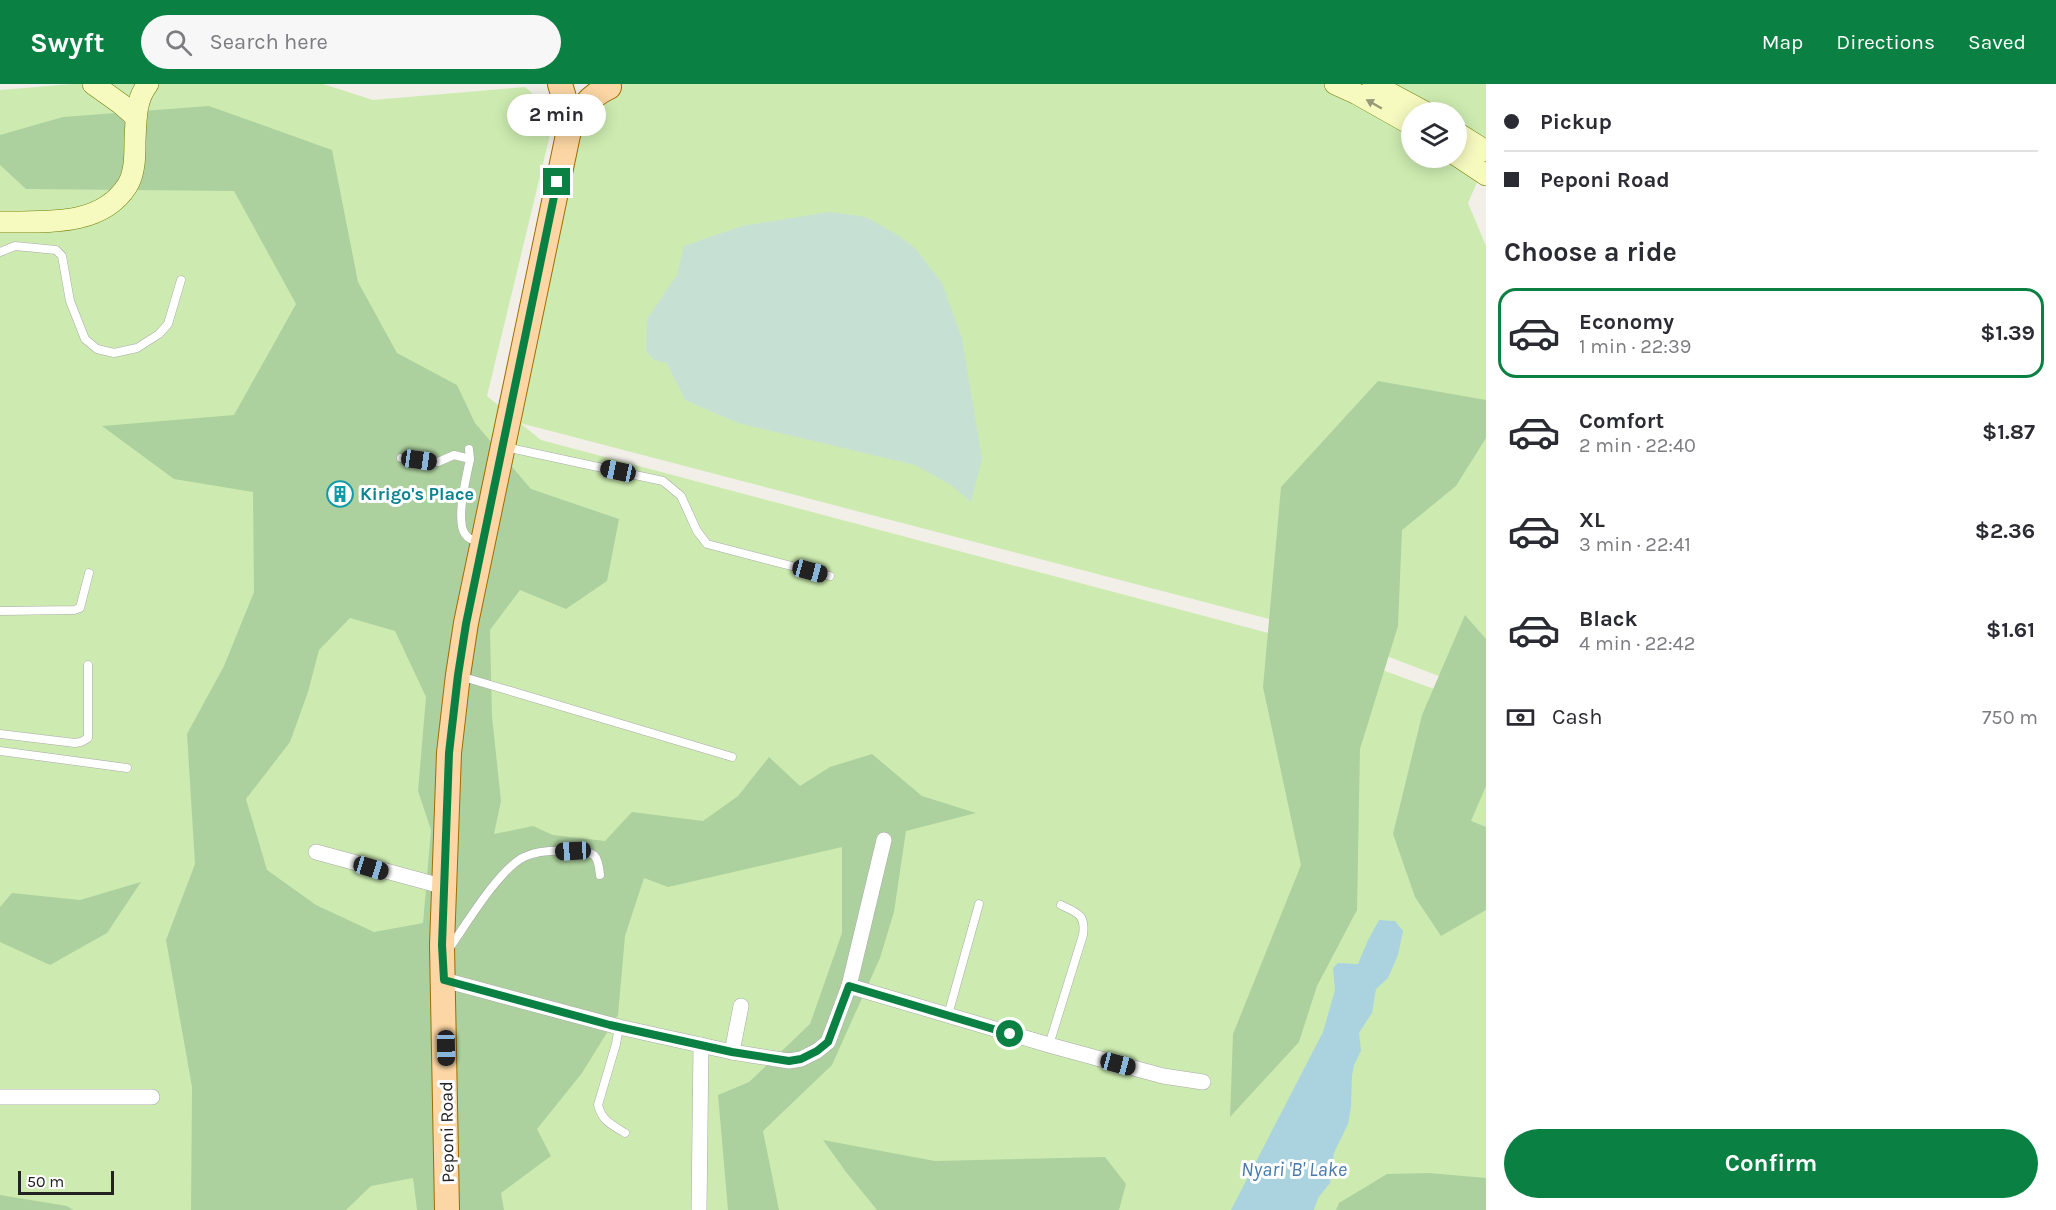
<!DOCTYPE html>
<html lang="en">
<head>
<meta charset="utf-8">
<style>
	body { margin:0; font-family:Karla,sans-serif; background:#f7f7f7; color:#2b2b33; height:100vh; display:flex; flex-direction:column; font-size:22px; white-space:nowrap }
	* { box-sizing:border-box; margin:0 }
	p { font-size:20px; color:#7c7c81 }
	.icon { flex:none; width:33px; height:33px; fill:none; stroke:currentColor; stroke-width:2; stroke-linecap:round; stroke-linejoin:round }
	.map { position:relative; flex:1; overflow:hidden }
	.drawer { display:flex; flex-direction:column; background:#fff; width:570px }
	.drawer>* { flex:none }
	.top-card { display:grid; align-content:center; height:132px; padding:0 18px; background:#fff }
	.controls { position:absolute; left:1401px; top:18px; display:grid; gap:12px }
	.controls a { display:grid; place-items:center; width:66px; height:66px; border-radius:50%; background:#fff; box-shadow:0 3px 15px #0003; font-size:30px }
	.scale { position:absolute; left:18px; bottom:15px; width:96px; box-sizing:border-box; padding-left:6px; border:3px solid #222; border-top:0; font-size:16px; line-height:21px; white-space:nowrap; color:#222; -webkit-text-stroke:4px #fff; paint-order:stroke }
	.end { position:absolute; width:27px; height:27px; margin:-14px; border:8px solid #0b8043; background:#fff; box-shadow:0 0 0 3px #fff }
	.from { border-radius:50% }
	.bubble { position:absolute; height:42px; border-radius:21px; background:#fff; box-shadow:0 3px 15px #0003; font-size:20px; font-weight:700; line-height:42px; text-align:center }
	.car { position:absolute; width:18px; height:36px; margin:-18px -9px; border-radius:8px; box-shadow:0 0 4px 2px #0007; background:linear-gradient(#222 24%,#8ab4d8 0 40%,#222 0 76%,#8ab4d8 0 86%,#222 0) }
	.top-card b { display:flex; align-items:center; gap:21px; height:57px; font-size:22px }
	.top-card b+b { border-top:2px solid #e1e1e2 }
	.top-card i { width:15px; height:15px; background:#2b2b33 }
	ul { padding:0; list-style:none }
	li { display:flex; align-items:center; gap:18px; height:90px; margin:0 12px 9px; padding:0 6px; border:3px solid transparent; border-radius:18px }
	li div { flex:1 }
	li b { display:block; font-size:22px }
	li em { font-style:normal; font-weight:700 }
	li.current { border-color:#0b8043 }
	li>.icon { width:54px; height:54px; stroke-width:1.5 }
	h2 { padding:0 18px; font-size:27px; line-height:72px }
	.pay { display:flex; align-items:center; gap:15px; height:66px; padding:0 18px; font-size:22px }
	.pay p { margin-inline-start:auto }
	.button { display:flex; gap:12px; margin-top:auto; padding:12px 18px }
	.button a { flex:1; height:69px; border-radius:36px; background:#0b8043; color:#fff; font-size:24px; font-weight:700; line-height:69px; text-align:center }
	header { display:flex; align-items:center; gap:36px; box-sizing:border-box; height:84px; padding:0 30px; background:#0b8043; color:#fff }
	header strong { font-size:28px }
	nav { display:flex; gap:33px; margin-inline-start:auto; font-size:21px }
	.search { width:420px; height:54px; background:#f7f7f7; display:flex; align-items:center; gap:15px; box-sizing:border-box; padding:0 21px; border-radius:33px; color:#7c7c81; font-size:22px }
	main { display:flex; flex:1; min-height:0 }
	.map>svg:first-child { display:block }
	.grass { fill:#cdebb0; fill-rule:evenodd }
	.forest { fill:#add19e; fill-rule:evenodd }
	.wetland { fill:#c6e0d4 }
	.water { fill:#aad3df }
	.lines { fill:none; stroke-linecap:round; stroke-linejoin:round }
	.lane-casing { stroke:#a9a9a9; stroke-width:9 }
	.street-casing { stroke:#a9a9a9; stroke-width:16 }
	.secondary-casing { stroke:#707d05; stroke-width:22 }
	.primary-casing { stroke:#a06b00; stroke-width:26 }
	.lane { stroke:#fff; stroke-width:8 }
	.street { stroke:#fff; stroke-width:15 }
	.secondary { stroke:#f7fabf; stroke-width:21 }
	.primary { stroke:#fcd6a4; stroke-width:24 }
	.oneway { fill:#979978 }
	.route { stroke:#0b8043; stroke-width:8 }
	.labels { text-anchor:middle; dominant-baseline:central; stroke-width:6; stroke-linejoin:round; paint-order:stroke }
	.culture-label { font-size:18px; font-weight:bold; fill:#0d838f; stroke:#fff; text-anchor:start }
	.street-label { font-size:18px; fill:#222; stroke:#fff }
	.water-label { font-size:20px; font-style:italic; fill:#4a7aab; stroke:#fff }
</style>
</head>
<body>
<header>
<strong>Swyft</strong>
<div class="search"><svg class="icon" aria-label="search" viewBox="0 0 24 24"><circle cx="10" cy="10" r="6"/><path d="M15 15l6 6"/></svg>Search here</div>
<nav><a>Map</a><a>Directions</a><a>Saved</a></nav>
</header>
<main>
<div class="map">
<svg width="1486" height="1126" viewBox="0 0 1486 1126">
	<rect width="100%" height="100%" fill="#f2efe9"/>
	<path class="grass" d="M72,0H323L373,16L525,3L555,30L487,312L520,339L588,0H1486V78L1468,119L1486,162V610L1334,552L520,339L541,356L1317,562L1486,624V1126H0V6ZM1412,28H1456V74H1412Z"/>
	<g class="forest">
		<path d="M209,22L332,66L358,198L397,269L457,301L475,339L531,405L619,435L607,497L566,525L520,506L490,546L492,632L501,717L494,750L533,742L553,751L605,757L632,728L703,737L738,712L769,673L800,702L830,683L872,670L922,712L976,729L906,747L894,828L880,874L832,981L763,1047L779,1126H728L718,1011L749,998L810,940L842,849V763L668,803L644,794L625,852L618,931L582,989L537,1045L551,1072L501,1109L504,1126H417L413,1094L371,1102L346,1126H191L192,1003L166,856L195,780L187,650L224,582L254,508L253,408L174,395L102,342L234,331L296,220L234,107L26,105L0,81V51L63,33ZM350,534L395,547L426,613L418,707L431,746L423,839L374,848L316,821L267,786L246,715L290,658L308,608L319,566Z"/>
		<path d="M1378,297L1486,316V354L1456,402L1402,446L1398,542L1360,665L1357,826L1317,902L1299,958L1230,1033L1233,950L1301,781L1263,603L1281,403Z"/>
		<path d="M1465,531L1486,555V702L1471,737L1486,743V826L1441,852L1415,813L1393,750L1422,631Z"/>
		<path d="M141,798L107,849L50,881L0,858V823L12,809L80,816Z"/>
		<path d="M823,1056L935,1077L1105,1073L1126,1100L1119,1126H877L846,1088Z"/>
		<path d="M1429,1089L1486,1094V1126H1336L1339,1119L1387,1090Z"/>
		<path d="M0,1111L67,1122L73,1126H0Z"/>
	</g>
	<path class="wetland" d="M830,128L866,133L896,150L915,164L942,199L962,254L982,374L971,418L951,401L915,381L738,339L685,316C680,303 672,292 667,279L654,276L646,267L647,235L677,191L684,162L742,142Z"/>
	<path class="water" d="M1379,836L1395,837L1403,847L1398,871L1388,894L1376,905L1372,929L1359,949L1361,967L1354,981L1352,992L1351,1023L1348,1040L1334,1069L1330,1099L1318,1114L1314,1126H1231L1323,948L1335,906L1333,884L1338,879L1358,880L1368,856Z"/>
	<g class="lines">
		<g class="lane-casing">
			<g id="lane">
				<path d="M0,168L15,162L56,166L62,172L70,217L85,255L97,265L114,269L137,264L159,250L168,240L181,196"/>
				<path d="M505,363L663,397L681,412L697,447L707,460L830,492"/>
				<path d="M469,365L470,375"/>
				<path d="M401,374L438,378L454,371L470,375C467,391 455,436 465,450C469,456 474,456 481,458"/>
				<path d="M0,527L74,526L80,524L89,489"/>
				<path d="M460,592L732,673"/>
				<path d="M0,650L75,659L81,658L88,654V581"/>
				<path d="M0,667L127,684"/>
				<path d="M448,866C466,841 498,786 524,773C538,766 560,766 575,767C595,768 598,770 600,791"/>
				<path d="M948,931L979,820"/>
				<path d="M619,943L616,960L598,1021C602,1037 612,1041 625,1049"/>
				<path d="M1049,961L1083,851C1086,830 1077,829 1061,821"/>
			</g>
		</g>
		<g class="street-casing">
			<g id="street">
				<path d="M316,768L445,803"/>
				<path d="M444,896L619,943L732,968L789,977L801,975L817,967L828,958L849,902L884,756"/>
				<path d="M849,902L1049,961L1163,992L1203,998"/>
				<path d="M732,968L741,922"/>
				<path d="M0,1013H152"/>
				<path d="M699,1126L701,961"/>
			</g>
		</g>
		<g class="secondary-casing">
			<g id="secondary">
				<path d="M93,0L121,20L136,33"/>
				<path d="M1335,0L1357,10L1412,41"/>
				<path d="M1373,0L1425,28"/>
				<path d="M1456,48L1486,67"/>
				<path d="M1456,71L1486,91"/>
				<path d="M0,138C43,137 100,144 127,102C135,90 135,71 135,57C136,38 135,16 148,0"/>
			</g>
		</g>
		<g class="primary-casing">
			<g id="primary">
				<path d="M560,0L568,27L569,46"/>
				<path d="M447,1126L442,861L449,669L458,591L466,539L569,46C579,27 589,12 609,3"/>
			</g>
		</g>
		<use href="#lane" class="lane"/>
		<use href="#street" class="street"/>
		<use href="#secondary" class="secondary"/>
		<use href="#primary" class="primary"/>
	</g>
	<defs><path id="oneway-solid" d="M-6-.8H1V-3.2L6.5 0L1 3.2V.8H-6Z" transform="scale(1.5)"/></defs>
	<use class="oneway" href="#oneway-solid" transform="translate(1374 20) rotate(-150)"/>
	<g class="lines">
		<path class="route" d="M557,98L466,540L458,591L449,669L442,861L444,896L610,941L732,968L789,977L801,975L817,967L828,958L849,902L1010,950"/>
	</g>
	<defs>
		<g id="building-ring" transform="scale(1.35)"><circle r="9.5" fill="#fff" stroke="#0f9aa8" stroke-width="1.5"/><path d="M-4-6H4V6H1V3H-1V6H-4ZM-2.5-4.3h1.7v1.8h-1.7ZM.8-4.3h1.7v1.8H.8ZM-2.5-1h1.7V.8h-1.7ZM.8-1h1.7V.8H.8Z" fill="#0f9aa8"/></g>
	</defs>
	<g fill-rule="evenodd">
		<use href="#building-ring" x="340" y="410"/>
	</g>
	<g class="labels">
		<g class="culture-label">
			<text x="360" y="410">Kirigo's Place</text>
		</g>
		<g class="street-label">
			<text transform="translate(447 1048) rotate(-91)">Peponi Road</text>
		</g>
		<g class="water-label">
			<text x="1294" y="1085">Nyari 'B' Lake</text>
		</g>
	</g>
</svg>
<div class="controls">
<a><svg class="icon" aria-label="layers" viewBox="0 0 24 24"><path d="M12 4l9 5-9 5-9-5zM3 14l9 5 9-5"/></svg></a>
</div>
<div class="scale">50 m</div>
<i class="end from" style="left:1010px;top:950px"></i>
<i class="end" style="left:557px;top:98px"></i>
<div class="bubble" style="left:507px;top:10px;width:99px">2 min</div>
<i class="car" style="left:419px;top:376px;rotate:98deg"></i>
<i class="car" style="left:618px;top:387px;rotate:282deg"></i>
<i class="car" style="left:810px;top:487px;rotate:105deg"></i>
<i class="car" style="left:573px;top:767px;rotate:267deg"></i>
<i class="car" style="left:371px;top:784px;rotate:107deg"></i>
<i class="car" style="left:446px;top:964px;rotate:179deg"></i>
<i class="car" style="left:1118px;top:980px;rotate:105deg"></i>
</div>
<section class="drawer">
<div class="top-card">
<b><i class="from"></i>Pickup</b>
<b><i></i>Peponi Road</b>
</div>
<h2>Choose a ride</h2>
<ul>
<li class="current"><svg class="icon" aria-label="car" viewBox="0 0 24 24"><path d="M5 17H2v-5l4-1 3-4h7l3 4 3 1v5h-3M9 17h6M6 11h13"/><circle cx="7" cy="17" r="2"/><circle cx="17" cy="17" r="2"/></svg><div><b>Economy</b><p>1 min · 22:39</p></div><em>$1.39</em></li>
<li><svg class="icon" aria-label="car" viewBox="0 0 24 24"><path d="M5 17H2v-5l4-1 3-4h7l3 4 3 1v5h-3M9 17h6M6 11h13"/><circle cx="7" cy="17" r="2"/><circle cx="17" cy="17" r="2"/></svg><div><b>Comfort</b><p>2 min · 22:40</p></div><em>$1.87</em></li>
<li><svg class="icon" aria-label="car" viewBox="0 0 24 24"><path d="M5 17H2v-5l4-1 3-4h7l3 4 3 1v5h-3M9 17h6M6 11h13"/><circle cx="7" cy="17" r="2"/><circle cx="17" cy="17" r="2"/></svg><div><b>XL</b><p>3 min · 22:41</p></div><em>$2.36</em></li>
<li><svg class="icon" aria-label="car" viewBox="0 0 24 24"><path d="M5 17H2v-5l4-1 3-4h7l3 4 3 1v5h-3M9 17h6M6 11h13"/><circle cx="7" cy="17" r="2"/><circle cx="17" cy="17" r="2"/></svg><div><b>Black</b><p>4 min · 22:42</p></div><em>$1.61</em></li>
</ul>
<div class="pay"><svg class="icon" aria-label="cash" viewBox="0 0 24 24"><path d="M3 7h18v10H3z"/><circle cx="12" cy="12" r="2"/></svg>Cash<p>750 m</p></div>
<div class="button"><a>Confirm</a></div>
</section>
</main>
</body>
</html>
